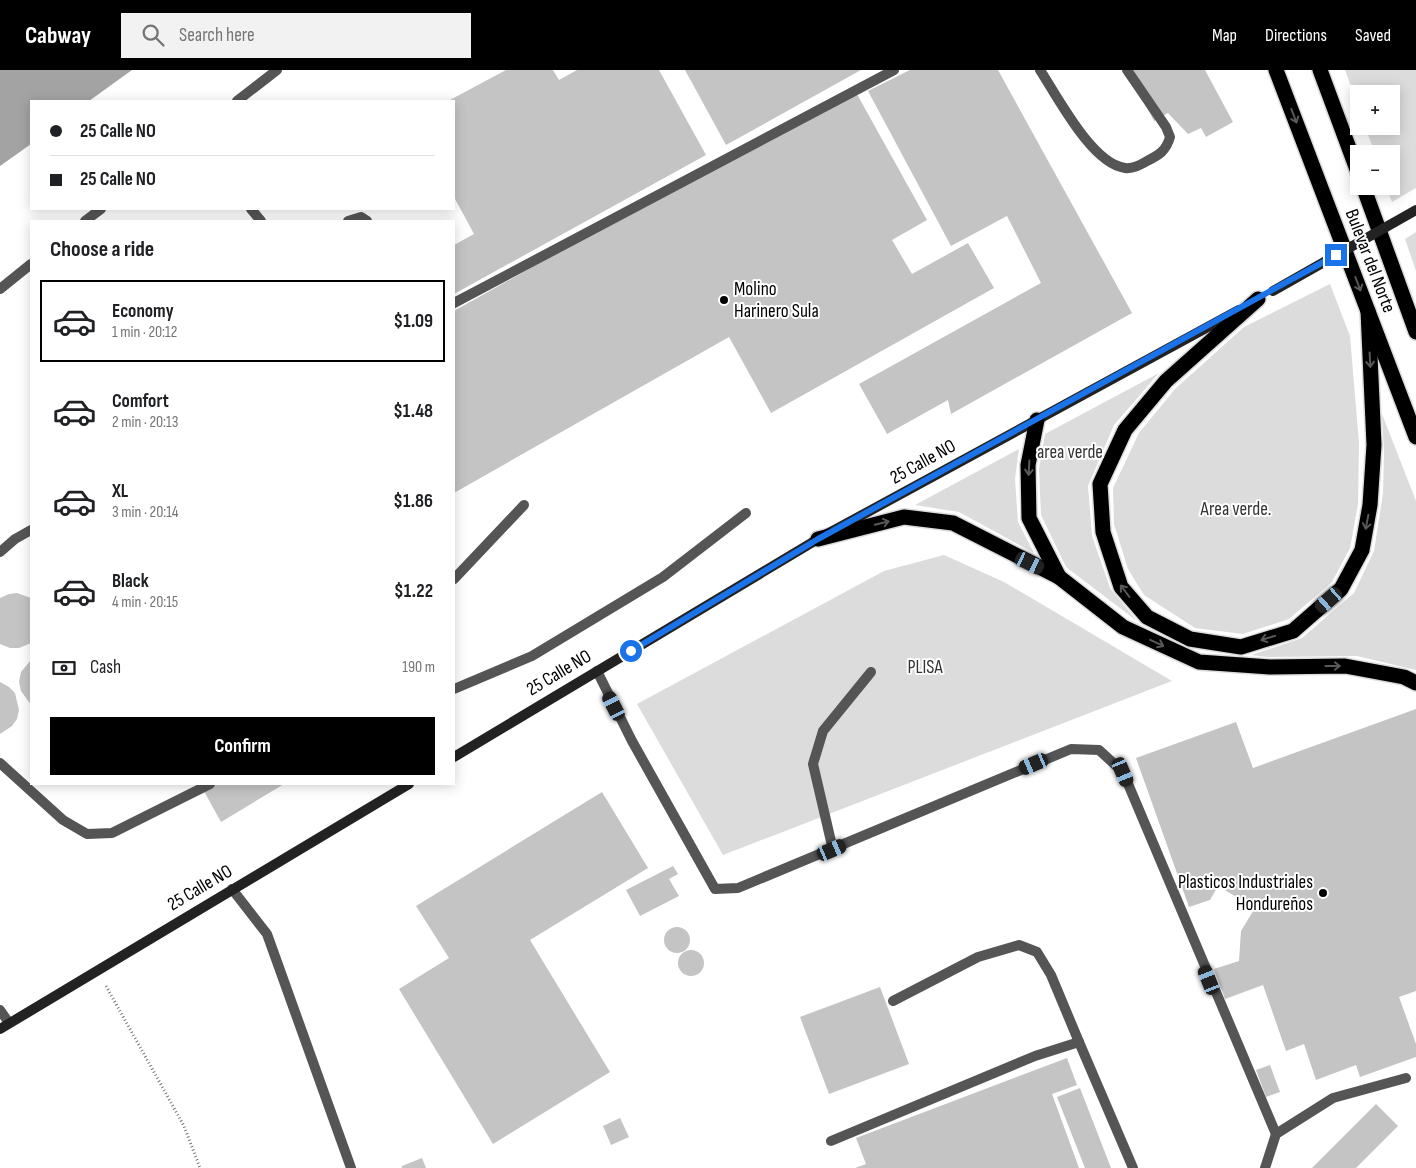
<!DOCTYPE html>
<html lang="en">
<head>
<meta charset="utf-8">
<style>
	body { margin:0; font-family:"Sofia Sans Condensed",sans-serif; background:#f2f2f2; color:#202124; height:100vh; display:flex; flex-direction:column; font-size:19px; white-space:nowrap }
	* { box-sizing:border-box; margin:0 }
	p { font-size:16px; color:#757577 }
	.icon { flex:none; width:28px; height:28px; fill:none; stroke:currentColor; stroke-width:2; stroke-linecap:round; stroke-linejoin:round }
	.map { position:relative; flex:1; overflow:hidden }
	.details { position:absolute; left:30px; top:150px; width:425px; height:565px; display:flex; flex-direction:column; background:#fff; border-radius:0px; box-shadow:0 2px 12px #0003 }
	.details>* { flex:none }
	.top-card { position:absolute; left:30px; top:30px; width:425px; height:110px; border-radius:0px; box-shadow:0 2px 12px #0003; display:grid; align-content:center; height:110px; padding:0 20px; background:#fff }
	.tools { position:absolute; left:1350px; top:15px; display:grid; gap:10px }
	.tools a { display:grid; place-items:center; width:50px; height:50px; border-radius:0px; background:#fff; box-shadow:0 2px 12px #0003; font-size:25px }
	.end { position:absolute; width:22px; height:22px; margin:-11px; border:6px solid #1a73e8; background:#fff; box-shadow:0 0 0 2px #fff }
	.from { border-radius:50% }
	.car { position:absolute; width:15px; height:30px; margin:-15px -8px; border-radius:6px; box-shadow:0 0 4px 1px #0007; background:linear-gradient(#222 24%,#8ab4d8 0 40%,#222 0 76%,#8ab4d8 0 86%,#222 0) }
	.top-card b { display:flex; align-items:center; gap:18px; height:48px; font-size:19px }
	.top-card b+b { border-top:1px solid #e0e0e0 }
	.top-card i { width:12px; height:12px; background:#202124 }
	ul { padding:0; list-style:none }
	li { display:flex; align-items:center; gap:15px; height:82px; margin:0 10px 8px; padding:0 10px; border:2px solid transparent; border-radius:0px }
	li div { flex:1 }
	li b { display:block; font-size:19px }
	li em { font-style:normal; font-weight:700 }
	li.selected { border-color:#000 }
	li>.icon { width:45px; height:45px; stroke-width:1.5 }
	h2 { padding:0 20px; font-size:22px; line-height:60px }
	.pay { display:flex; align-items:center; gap:12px; height:55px; padding:0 20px; font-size:19px }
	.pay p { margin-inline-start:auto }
	.action { display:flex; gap:10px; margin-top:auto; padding:10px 20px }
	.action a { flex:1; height:58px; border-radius:0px; background:#000; color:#fff; font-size:20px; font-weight:700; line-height:58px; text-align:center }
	header { display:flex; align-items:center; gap:30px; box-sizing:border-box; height:70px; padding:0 25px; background:#000; color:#fff }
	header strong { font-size:24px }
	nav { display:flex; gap:28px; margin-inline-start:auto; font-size:18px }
	.search { width:350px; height:45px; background:#f2f2f2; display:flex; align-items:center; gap:12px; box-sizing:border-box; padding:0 18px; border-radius:0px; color:#757577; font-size:19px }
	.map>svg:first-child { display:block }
	.green { fill:#dcdcdc }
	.water { fill:#a3a3a3 }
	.building { fill:#c4c4c4 }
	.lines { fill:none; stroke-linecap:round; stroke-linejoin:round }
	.highway-casing { stroke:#dbdbdb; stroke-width:18 }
	.path { stroke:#777; stroke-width:3; stroke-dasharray:1 2.5; stroke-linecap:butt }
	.lane { stroke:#555; stroke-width:10 }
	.street { stroke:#555; stroke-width:10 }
	.secondary { stroke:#222; stroke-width:10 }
	.highway { stroke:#000; stroke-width:15 }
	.secondary-bridge { stroke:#222; stroke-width:10 }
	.oneway { stroke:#595959 }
	.route { stroke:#1a73e8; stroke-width:6 }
	.poi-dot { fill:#000; stroke:#fff; stroke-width:2 }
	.labels { text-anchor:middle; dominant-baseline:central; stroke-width:4; stroke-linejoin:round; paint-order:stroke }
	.street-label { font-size:19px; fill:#000; stroke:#fff }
	.poi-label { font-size:19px; fill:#000; stroke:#fff; text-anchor:start }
	.park-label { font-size:19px; fill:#333; stroke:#fff }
</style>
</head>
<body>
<header>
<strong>Cabway</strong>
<div class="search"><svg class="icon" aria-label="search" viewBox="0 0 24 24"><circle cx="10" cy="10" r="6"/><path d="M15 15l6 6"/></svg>Search here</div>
<nav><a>Map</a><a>Directions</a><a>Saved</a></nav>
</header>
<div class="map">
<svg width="1416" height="1098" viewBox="0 0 1416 1098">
	<rect width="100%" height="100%" fill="#fff"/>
	<g class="green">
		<path d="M1345,0H1416V118L1392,132L1386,116H1391V84H1375L1365,56H1391V24H1359V38Z"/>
		<path d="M1416,162V201L1405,169Z"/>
		<path d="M1330,214L1350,266L1359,373L1358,434L1350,478L1332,512L1289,549L1243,564L1195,558L1144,525L1128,499L1114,454L1113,418L1139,363L1175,319L1244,257Z"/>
		<path d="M1159,303L1114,355L1088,416L1092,466L1110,518L1137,551L1066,497L1041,445L1039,399L1045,364Z"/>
		<path d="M1382,344L1416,431V600L1357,586L1268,587L1251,585L1302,568L1354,523L1374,481L1383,423L1384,382Z"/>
		<path d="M1019,379L1015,409L1018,452L1034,483L959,442L915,435Z"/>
		<path d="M944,485L1004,512L1172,611L723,785L637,634L884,501Z"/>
	</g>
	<path class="water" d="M0,0H132L89,31H31V74L0,96Z"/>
	<g class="building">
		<path d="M506,0H553L559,10L577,0H659L706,85L454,224V175L474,164L454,127V31H448Z"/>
		<path d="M685,0H861L726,75Z"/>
		<path d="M910,0H998L1132,243L951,344L948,330L887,364L859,314L1041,213L1007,146L951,176L868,21Z"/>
		<path d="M1126,0H1205L1233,52L1206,67L1201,58L1188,64L1168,43L1154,51Z"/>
		<path d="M853,17L927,150L892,170L912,204L968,173L994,218L771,343L729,267L454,423V241Z"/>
		<path d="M17,523L31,528V573L19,578H10L0,574V528L9,524Z"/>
		<path d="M31,590V635L21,621L19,612L21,602Z"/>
		<path d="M0,612L9,617L15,623L19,640L17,649L12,656L0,664Z"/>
		<path d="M1416,639V921L1399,927L1416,974V987L1360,1007L1356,995L1316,1010L1304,974L1286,981L1263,915L1225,929L1214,899L1239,891L1241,861L1255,838L1218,816L1210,830L1189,837L1136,688L1236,652L1253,698Z"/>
		<path d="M200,714H284L221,752Z"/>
		<path d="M602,722L648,798L530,870L610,1002L493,1074L399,919L449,888L416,836Z"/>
		<path d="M673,796L678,804L669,809L679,826L640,846L626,820Z"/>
		<circle cx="677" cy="870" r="13"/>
		<circle cx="691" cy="893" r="13"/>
		<path d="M880,917L909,994L829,1024L800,947Z"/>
		<path d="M1067,988L1077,1015L1052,1024L1079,1098H855L866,1094L856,1068Z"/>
		<path d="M1270,995L1280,1022L1266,1027L1256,1000Z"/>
		<path d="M1080,1018L1111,1098H1085L1057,1027Z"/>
		<path d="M1376,1034L1398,1056L1356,1098H1312Z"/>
		<path d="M620,1048L629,1067L611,1075L603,1056Z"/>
		<path d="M422,1088L426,1098H402V1096Z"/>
	</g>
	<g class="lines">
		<g class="highway-casing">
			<g id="highway">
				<path d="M1276,0L1416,367"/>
				<path d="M1320,0L1359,105"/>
				<path d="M1363,116L1416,262"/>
				<path d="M1258,229L1166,311L1125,360L1100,414L1103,462L1121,517L1147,547L1190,569L1241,577L1293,561L1341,519L1362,480L1370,435L1374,375L1368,241"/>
				<path d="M1037,350L1028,395L1029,448L1059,507"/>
				<path d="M818,469L904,447L953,453L1059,507L1123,557L1199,592L1270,597L1345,596L1404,607L1416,613"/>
			</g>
		</g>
		<path class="path" d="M106,916L184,1056L200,1098"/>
		<g class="lane">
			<path d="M1040,0C1057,26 1092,94 1125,98C1133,99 1140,95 1147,91C1159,85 1166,81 1170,67L1166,57L1127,0"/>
			<path d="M251,139L261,151"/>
			<path d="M348,151L361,147L367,151"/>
			<path d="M454,233L894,0"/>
			<path d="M0,482L15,469L31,460"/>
			<path d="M454,509L524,435"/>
			<path d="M597,601L632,671L715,819L738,818L1071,679L1099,680L1123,702L1276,1064"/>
			<path d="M454,619L532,586L663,507L746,443"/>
			<path d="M0,693L63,750L87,764L112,763L210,714"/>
			<path d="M833,780L813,694L823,661L871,602"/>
			<path d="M232,819L267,864L351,1098"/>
			<path d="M893,931L978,887L1019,875L1037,882L1051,905L1079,972"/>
			<path d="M831,1071L1035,986L1079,972L1133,1098"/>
			<path d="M1265,1098L1276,1064L1333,1028L1406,1008"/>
		</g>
		<g class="street">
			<path d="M237,31L277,0"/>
			<path d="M85,151L101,139"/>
			<path d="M0,219L31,194"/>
			<path d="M0,940L9,953"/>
		</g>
		<g class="secondary">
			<path d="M454,687L818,469L1239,240"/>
			<path d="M0,959L409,714"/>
		</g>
		<use href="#highway" class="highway"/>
		<path class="secondary-bridge" d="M1273,221L1416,140"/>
	</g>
	<defs><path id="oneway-shaft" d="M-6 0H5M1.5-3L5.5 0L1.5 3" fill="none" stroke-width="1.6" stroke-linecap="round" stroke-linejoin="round" transform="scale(1.25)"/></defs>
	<g class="oneway">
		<use href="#oneway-shaft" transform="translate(1294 46) rotate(69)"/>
		<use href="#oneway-shaft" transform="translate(1358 214) rotate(69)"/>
		<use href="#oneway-shaft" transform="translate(1370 290) rotate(87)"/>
		<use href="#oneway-shaft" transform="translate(1029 398) rotate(93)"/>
		<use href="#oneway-shaft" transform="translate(1367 452) rotate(101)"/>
		<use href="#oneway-shaft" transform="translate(882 453) rotate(-14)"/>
		<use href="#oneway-shaft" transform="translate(1125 521) rotate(-127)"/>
		<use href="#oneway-shaft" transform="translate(1268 568) rotate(163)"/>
		<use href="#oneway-shaft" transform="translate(1157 573) rotate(25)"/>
		<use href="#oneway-shaft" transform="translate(1333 596)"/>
	</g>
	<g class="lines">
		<path class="route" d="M631,581L818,469L1336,185"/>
	</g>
	<g class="poi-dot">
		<circle cx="724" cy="230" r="5"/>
		<circle cx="1323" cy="823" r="5"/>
	</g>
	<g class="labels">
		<g class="street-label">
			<text transform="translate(1370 191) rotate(69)">Bulevar del Norte</text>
			<text transform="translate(923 392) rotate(-29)">25 Calle NO</text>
			<text transform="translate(559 603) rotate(-31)">25 Calle NO</text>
			<text transform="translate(200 818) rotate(-31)">25 Calle NO</text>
		</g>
		<g class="poi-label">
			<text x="734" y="219">Molino<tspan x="734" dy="22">Harinero Sula</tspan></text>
			<text x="1313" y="812" text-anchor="end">Plasticos Industriales<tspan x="1313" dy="22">Hondureños</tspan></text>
		</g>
		<g class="park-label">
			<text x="1070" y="382">area verde</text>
			<text x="1236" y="439">Area verde.</text>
			<text x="925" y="597">PLISA</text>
		</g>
	</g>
</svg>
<div class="tools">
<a>+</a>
<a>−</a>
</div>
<i class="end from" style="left:631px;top:581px"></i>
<i class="end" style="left:1336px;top:185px"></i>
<i class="car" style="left:1030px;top:493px;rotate:116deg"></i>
<i class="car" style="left:1329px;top:530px;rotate:229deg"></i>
<i class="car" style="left:614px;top:636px;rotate:333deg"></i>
<i class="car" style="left:1034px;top:694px;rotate:247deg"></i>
<i class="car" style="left:1123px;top:702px;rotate:157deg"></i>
<i class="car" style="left:832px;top:780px;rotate:67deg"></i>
<i class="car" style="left:1209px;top:910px;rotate:338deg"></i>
<div class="top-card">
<b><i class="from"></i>25 Calle NO</b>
<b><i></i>25 Calle NO</b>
</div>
<section class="details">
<h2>Choose a ride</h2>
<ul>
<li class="selected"><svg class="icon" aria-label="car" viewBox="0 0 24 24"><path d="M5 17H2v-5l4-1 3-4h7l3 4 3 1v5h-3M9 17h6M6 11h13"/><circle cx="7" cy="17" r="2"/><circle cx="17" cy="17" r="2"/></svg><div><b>Economy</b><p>1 min · 20:12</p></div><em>$1.09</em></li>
<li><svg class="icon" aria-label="car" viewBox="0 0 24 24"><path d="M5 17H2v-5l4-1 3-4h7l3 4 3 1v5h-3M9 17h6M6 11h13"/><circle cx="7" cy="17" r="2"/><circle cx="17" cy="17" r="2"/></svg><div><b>Comfort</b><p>2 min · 20:13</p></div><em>$1.48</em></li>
<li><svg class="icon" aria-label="car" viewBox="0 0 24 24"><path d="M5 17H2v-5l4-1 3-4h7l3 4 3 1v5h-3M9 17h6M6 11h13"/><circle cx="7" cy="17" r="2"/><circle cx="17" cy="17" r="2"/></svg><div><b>XL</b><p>3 min · 20:14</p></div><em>$1.86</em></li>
<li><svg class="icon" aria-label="car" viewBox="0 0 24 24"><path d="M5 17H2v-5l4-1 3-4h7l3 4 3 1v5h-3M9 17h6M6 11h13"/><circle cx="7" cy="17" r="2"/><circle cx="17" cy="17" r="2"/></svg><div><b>Black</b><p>4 min · 20:15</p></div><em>$1.22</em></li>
</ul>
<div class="pay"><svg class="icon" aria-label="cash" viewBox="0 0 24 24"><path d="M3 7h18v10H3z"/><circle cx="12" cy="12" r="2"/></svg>Cash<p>190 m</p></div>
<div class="action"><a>Confirm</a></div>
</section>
</div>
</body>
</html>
